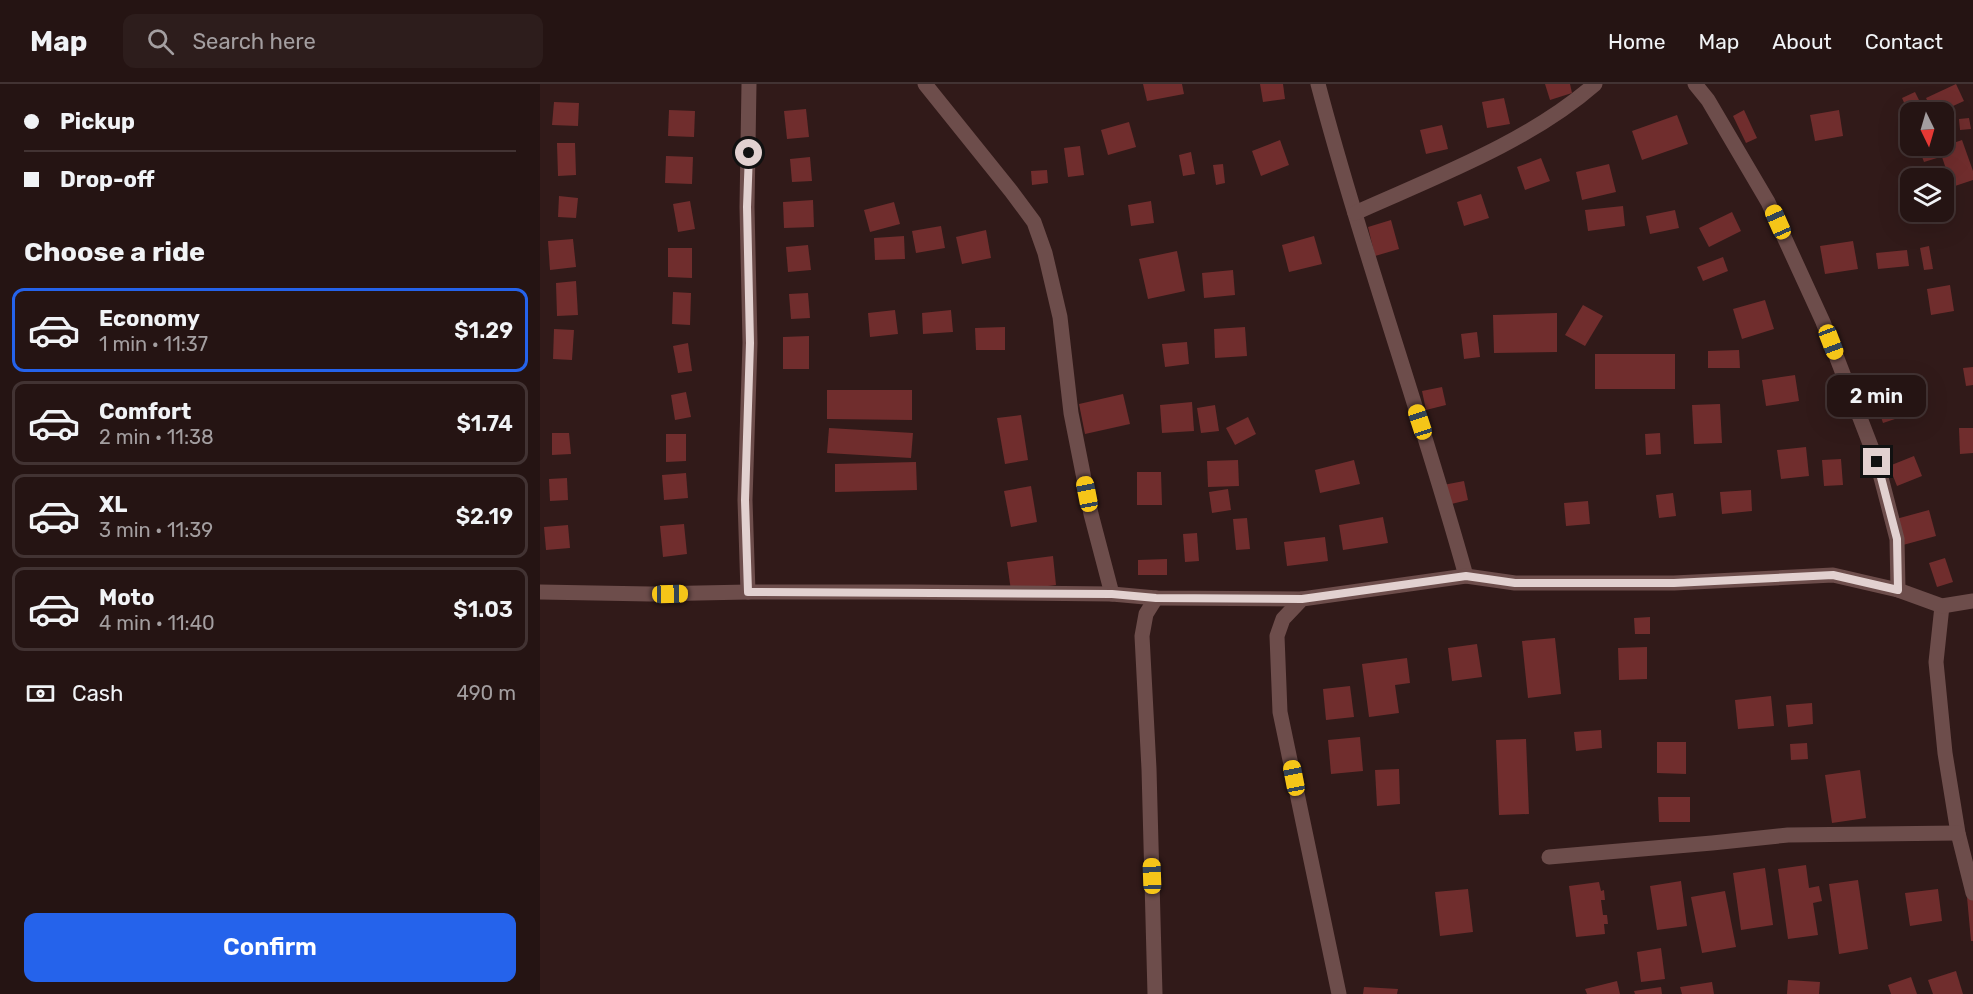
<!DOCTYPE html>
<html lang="en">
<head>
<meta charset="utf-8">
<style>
	body { margin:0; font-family:Rubik,sans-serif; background:#2d1d1c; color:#f1f3f6; height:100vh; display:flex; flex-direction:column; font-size:22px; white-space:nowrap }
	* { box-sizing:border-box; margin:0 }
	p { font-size:20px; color:#a39ea0 }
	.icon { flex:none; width:33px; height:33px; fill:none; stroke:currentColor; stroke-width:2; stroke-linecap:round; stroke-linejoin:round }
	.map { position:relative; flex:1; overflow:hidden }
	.drawer { display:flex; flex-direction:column; background:#251413; width:540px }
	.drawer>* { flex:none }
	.hud { display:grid; align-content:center; height:132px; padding:0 24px; background:#251413 }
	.needle { width:39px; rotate:175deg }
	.controls { position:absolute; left:1360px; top:18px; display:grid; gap:12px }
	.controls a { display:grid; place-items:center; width:54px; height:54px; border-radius:12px; background:#251413; box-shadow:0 6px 24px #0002,0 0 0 2px #423333; font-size:30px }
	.end { position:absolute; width:27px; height:27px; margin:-14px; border:8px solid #e2d1d0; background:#111; box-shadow:0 0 0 3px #111 }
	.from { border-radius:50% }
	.bubble { position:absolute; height:42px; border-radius:12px; background:#251413; box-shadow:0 6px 24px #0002,0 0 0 2px #423333; font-size:20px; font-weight:600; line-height:42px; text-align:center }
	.car { position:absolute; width:18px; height:36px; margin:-18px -9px; border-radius:8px; box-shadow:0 0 4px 2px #0007; background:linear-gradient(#f5c518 24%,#345 0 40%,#f5c518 0 76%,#345 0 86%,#f5c518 0) }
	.hud b { display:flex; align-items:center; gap:21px; height:57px; font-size:22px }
	.hud b+b { border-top:2px solid #423333 }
	.hud i { width:15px; height:15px; background:#f1f3f6 }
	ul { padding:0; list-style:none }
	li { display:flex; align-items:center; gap:18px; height:84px; margin:0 12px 9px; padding:0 12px; border:3px solid #423333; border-radius:12px }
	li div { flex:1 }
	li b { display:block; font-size:22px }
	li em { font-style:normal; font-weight:600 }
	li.active { border-color:#2563eb }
	li>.icon { width:54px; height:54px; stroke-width:1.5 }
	h2 { padding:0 24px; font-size:27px; line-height:72px }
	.pay { display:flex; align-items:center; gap:15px; height:66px; padding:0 24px; font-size:22px }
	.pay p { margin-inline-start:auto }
	.action { display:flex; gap:12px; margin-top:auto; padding:12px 24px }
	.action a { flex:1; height:69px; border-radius:12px; background:#2563eb; color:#fff; font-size:24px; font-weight:600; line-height:69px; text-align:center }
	header { display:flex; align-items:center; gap:36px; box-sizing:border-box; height:84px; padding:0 30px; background:#251413; border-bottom:2px solid #423333 }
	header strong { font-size:28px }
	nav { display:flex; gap:33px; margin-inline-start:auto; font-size:21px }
	.search { width:420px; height:54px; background:#2d1d1c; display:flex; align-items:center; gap:15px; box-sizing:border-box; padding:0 21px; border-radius:12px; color:#a39ea0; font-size:22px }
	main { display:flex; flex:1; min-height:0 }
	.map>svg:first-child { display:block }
	.building { fill:#702d2d }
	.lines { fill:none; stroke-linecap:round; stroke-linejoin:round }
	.street { stroke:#6d4d4b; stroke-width:15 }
	.route { stroke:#e2d1d0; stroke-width:8 }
</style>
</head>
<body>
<header>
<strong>Map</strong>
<div class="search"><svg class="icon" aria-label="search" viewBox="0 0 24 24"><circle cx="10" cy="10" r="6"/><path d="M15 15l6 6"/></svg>Search here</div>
<nav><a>Home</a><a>Map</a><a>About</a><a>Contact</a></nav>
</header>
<main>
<section class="drawer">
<div class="hud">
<b><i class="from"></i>Pickup</b>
<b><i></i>Drop-off</b>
</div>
<h2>Choose a ride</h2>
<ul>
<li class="active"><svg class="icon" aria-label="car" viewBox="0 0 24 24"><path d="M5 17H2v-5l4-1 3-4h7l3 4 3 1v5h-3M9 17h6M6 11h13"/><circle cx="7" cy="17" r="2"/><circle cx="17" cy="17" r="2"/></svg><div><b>Economy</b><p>1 min · 11:37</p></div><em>$1.29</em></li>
<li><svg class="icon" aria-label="car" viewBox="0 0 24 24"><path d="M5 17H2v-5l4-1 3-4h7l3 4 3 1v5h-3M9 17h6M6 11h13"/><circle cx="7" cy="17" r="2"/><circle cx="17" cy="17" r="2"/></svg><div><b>Comfort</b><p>2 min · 11:38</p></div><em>$1.74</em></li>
<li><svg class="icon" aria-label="car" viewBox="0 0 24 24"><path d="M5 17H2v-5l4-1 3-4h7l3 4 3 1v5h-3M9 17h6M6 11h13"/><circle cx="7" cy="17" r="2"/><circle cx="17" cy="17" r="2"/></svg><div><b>XL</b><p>3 min · 11:39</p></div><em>$2.19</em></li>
<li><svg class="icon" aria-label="car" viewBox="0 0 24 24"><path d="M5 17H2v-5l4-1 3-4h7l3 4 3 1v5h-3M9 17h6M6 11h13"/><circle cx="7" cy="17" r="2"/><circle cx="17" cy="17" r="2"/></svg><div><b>Moto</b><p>4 min · 11:40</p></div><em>$1.03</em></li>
</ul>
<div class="pay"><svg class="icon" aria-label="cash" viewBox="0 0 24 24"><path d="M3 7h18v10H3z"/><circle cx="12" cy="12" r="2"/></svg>Cash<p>490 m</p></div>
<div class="action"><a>Confirm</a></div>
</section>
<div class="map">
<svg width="1433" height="910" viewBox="0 0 1433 910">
	<rect width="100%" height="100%" fill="#311a19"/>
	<g class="building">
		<path d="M603,0H642L644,10L607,17Z"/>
		<path d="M720,0H743L745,15L723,18Z"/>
		<path d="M1005,0H1030L1032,9L1010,16Z"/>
		<path d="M1416,0L1424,17L1400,28H1393L1386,14Z"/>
		<path d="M1375,8L1385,28H1371V34L1362,14Z"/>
		<path d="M964,14L970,40L947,44L942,18Z"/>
		<path d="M14,18L39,19L38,42L12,41Z"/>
		<path d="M266,25L269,53L247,55L244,27Z"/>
		<path d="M129,26L155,27L154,53L128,52Z"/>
		<path d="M1204,26L1217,54L1206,59L1193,32Z"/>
		<path d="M1299,26L1303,52L1275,57L1270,31Z"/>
		<path d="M1137,31L1148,60L1102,76L1092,47Z"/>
		<path d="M1429,34L1431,45L1420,46L1419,35Z"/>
		<path d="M589,38L596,63L568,71L561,46Z"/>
		<path d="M902,41L908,65L886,70L880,46Z"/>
		<path d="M740,56L749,81L721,92L712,67Z"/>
		<path d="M1422,56L1433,87V96L1412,103L1399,64Z"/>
		<path d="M17,59H35L36,91L18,92Z"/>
		<path d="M540,62L544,91L528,93L524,64Z"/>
		<path d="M1378,62H1393L1397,74L1384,78Z"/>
		<path d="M651,68L655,90L643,92L639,71Z"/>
		<path d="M126,72L153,73L152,100L125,99Z"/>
		<path d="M270,73L272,97L252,98L250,75Z"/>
		<path d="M1001,74L1010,97L985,106L977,83Z"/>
		<path d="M683,80L685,99L676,101L673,81Z"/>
		<path d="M1069,80L1076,108L1042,116L1036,88Z"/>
		<path d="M507,86L508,99L492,101L491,87Z"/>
		<path d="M941,110L949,134L924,142L917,118Z"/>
		<path d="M19,112L38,114L36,134L18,133Z"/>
		<path d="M273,116L274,143L244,144L243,118Z"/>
		<path d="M150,117L155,145L138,148L133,120Z"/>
		<path d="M611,117L614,139L591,142L588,121Z"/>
		<path d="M354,118L360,140L330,148L324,126Z"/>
		<path d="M1083,122L1085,142L1048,147L1045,126Z"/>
		<path d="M1135,126L1139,144L1110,150L1106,132Z"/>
		<path d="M1192,128L1201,147L1169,163L1159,144Z"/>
		<path d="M851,136L859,165L835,172L828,143Z"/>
		<path d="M401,142L405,164L376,169L372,147Z"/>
		<path d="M446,146L451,174L422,180L416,153Z"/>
		<path d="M364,152L365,175L335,176L334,154Z"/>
		<path d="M774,152L782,180L749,188L742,161Z"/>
		<path d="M33,155L36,183L10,186L8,157Z"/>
		<path d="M1313,157L1318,185L1285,190L1280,162Z"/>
		<path d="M268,161L271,186L248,188L246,163Z"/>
		<path d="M1389,162L1393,185L1384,186L1380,164Z"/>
		<path d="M128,164H152V194L128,193Z"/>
		<path d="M1367,166L1369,182L1338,185L1336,169Z"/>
		<path d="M637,167L645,207L608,215L599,175Z"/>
		<path d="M1183,173L1188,187L1163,197L1157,183Z"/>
		<path d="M693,186L695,211L664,214L662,189Z"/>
		<path d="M36,197L38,231L17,232L16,199Z"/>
		<path d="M1410,201L1414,227L1391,231L1387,205Z"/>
		<path d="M133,208L151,209L150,241L132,240Z"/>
		<path d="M268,209L270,234L251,235L249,210Z"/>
		<path d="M1225,216L1234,245L1202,255L1193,225Z"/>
		<path d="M1043,221L1063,232L1045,262L1025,251Z"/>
		<path d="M355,226L358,250L330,253L328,229Z"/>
		<path d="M411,226L413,248L383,250L382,229Z"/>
		<path d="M1017,229V268L954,269L953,231Z"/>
		<path d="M465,243V266H436L435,244Z"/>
		<path d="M705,243L707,272L675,274L674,245Z"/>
		<path d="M14,245L34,246L32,276L13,275Z"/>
		<path d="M937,248L940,273L924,275L921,250Z"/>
		<path d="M269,252V285H243V253Z"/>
		<path d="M647,258L649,280L625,283L622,260Z"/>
		<path d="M148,259L152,287L138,289L133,262Z"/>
		<path d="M1199,266L1200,284H1168V267Z"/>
		<rect x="1055" y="270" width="80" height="35"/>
		<path d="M1433,283V301L1426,302L1423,284Z"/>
		<path d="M1255,291L1259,317L1226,322L1222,296Z"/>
		<path d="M902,303L906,321L886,326L882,307Z"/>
		<path d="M287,306H372V336L287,335Z"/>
		<path d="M146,308L151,333L135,336L131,311Z"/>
		<path d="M1356,308L1364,332L1343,339L1335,315Z"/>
		<path d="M583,310L590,340L545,350L539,320Z"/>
		<path d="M652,318L654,347L622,349L620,321Z"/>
		<path d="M1180,320L1182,359L1154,360L1152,321Z"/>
		<path d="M675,321L679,347L661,349L657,324Z"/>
		<path d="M481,331L488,376L465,380L457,334Z"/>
		<path d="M708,333L716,350L695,361L686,344Z"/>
		<path d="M289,344L373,349L371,374L287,369Z"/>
		<path d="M1419,344H1433V369L1420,370Z"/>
		<path d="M12,349H29L31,370L12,371Z"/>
		<path d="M1120,349L1121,370L1106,371L1105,350Z"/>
		<path d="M126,350H146V377L126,378Z"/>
		<path d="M1266,363L1269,392L1241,395L1237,366Z"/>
		<path d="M1374,372L1382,392L1357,402L1349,382Z"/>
		<path d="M1301,375L1303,401L1284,402L1282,376Z"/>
		<path d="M698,376L699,402L668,403L667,377Z"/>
		<path d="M814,376L820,400L780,409L775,386Z"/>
		<path d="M376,378L377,406L295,408V380Z"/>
		<path d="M597,388H621L622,421H597Z"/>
		<path d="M146,389L148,414L124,416L122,391Z"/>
		<path d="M27,394L28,416L10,417L9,395Z"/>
		<path d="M924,397L928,416L903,422L898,402Z"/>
		<path d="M491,402L497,438L471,443L464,407Z"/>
		<path d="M688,405L691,426L672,429L669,408Z"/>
		<path d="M1211,406L1212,427L1182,430L1180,408Z"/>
		<path d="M1133,409L1136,432L1119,434L1116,411Z"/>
		<path d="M1048,417L1050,440L1026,442L1024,419Z"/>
		<path d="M1389,426L1396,452L1363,461L1356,435Z"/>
		<path d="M843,433L848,459L803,466L799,441Z"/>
		<path d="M707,434L710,465L696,466L693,435Z"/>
		<path d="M144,440L147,470L123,473L120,442Z"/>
		<path d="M28,441L30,464L6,466L4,443Z"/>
		<path d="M657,449L659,477L645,478L643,450Z"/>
		<path d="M785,453L788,477L747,482L744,458Z"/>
		<path d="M513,472L516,501L471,507L467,478Z"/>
		<path d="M1405,474L1413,498L1397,503L1389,479Z"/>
		<path d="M627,475V491H598V476Z"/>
		<path d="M1110,533V550H1095L1094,534Z"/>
		<path d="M1015,554L1021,610L988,614L982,557Z"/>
		<path d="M937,560L942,593L912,597L908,564Z"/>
		<path d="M1107,563V595L1079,596L1078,564Z"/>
		<path d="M867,574L870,599L855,601L859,629L829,633L822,580Z"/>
		<path d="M810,602L814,633L786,636L783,605Z"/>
		<path d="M1231,612L1234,642L1198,645L1195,616Z"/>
		<path d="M1272,619L1273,640L1248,643L1246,621Z"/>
		<path d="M1061,646L1062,664L1036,667L1034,648Z"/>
		<path d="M820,653L823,687L791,690L788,656Z"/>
		<path d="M986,655L989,730L959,731L956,656Z"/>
		<path d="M1117,658H1146V690L1117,689Z"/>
		<path d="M1267,659L1268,675L1251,676L1250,660Z"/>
		<path d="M859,685L860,720L837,722L835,686Z"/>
		<path d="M1320,686L1326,734L1292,739L1285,691Z"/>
		<path d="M1118,713H1150V738H1119Z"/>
		<path d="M1266,781L1269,804L1279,802L1282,817L1273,819L1278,851L1248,855L1238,785Z"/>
		<path d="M1225,784L1233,841L1201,846L1193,789Z"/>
		<path d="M1318,796L1328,865L1299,870L1289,800Z"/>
		<path d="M1141,797L1147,842L1117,846L1110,802Z"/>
		<path d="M1059,798L1061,807L1064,806L1065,816H1061L1063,831H1067L1068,840H1064L1065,850L1036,853L1029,802Z"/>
		<path d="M1433,801V857H1431L1426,802Z"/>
		<path d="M928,805L933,848L900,852L895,808Z"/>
		<path d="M1398,805L1402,837L1370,842L1365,809Z"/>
		<path d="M1185,807L1196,863L1162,869L1151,813Z"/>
		<path d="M1121,864L1125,895L1101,898L1097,868Z"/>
		<path d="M1416,887L1423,910H1393L1388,896Z"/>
		<path d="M1371,893L1377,910H1351L1348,901Z"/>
		<path d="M1248,896L1280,898L1279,910H1247Z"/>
		<path d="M1077,897L1080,910H1047L1045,905Z"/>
		<path d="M1172,898L1174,910H1142L1140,903Z"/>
		<path d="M824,903L858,905L857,910H823Z"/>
		<path d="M1121,903L1122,910H1095L1094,907Z"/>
	</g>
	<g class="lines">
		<g class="street">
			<path d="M385,0L471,107L494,138L505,169L520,233L531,329L551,430L572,510"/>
			<path d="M778,0C822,166 880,327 926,492"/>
			<path d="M1155,0L1168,16L1228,118L1283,238L1337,378L1357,455L1358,506"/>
			<path d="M815,129C895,93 989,58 1055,0"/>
			<path d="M0,508L110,510L208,508H371L572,510L616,514L762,515"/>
			<path d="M208,508L205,416L210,259L207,123L209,0"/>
			<path d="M1402,522L1396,578L1405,669L1418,749L1433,809"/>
			<path d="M1009,773L1172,759L1248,751L1418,749"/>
			<path d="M615,910L609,685L602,552L606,530L616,514"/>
			<path d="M799,910L740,628L737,552L743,535L762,515L926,492L975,499H1134L1293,491L1358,506L1402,522L1433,517"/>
		</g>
	</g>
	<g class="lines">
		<path class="route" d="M209,69L207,123L210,259L205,416L208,508L572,510L616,514L762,515L926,492L975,499H1134L1293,491L1358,506L1357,455L1337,378"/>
	</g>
</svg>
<div class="controls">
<a><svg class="needle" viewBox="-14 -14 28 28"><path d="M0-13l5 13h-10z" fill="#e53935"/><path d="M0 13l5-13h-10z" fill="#a39ea0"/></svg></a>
<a><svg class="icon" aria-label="layers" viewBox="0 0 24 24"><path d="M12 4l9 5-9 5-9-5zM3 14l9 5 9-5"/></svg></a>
</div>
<i class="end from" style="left:209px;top:69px"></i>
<i class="end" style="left:1337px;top:378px"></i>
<div class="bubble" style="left:1287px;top:291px;width:99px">2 min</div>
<i class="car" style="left:1238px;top:138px;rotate:336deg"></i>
<i class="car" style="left:1291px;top:258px;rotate:159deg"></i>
<i class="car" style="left:880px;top:338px;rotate:342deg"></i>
<i class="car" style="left:547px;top:410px;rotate:349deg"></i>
<i class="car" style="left:130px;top:510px;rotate:89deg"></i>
<i class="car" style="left:754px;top:694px;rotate:349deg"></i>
<i class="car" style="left:612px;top:792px;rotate:358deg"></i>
</div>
</main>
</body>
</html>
